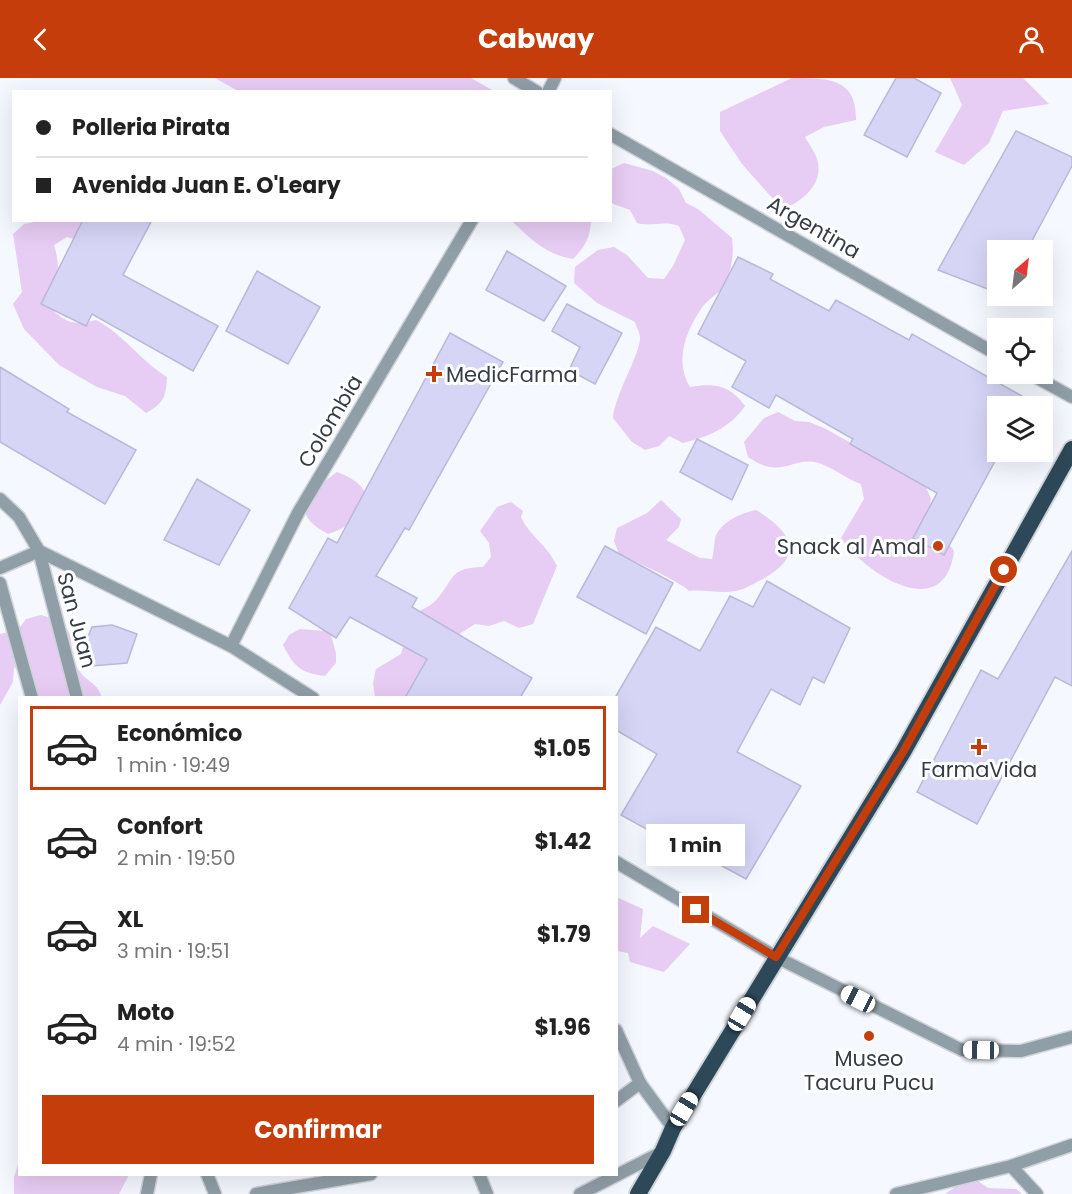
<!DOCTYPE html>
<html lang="es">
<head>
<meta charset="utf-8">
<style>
	body { margin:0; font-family:Poppins,sans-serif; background:#f6f6f6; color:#222; height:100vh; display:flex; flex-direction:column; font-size:22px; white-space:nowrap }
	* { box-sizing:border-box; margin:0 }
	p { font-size:20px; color:#767676 }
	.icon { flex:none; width:33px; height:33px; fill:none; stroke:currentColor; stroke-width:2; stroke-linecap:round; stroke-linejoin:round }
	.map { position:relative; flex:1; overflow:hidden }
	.details { position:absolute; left:18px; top:618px; width:600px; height:480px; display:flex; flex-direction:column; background:#fff; border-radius:0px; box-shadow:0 6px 24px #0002 }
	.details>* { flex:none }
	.banner { position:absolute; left:12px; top:12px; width:600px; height:132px; border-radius:0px; box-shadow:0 6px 24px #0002; display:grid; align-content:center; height:132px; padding:0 24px; background:#fff }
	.needle { width:39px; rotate:28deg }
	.fabs { position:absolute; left:987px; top:162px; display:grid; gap:12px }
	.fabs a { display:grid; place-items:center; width:66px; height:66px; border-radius:0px; background:#fff; box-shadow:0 6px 24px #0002; font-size:30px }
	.end { position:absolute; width:27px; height:27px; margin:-14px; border:8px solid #c53d0a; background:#fff; box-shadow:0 0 0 3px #fff }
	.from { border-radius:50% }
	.bubble { position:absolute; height:42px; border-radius:0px; background:#fff; box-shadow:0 6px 24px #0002; font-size:20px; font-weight:700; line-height:42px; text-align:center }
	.car { position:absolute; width:18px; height:36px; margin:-18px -9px; border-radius:8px; box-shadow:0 0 4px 2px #0007; background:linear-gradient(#fff 24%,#345 0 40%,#fff 0 76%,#345 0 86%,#fff 0) }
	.banner b { display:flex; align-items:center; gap:21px; height:57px; font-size:22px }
	.banner b+b { border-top:2px solid #e0e0e0 }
	.banner i { width:15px; height:15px; background:#222 }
	ul { padding:10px 0 0; list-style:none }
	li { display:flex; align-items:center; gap:18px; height:84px; margin:0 12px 9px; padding:0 12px; border:3px solid transparent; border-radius:0px }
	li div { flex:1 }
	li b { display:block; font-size:22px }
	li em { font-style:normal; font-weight:700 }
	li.on { border-color:#c53d0a }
	li>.icon { width:54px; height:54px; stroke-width:1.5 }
	.action { display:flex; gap:12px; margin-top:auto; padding:12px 24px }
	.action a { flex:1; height:69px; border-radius:0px; background:#c53d0a; color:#fff; font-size:24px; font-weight:700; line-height:69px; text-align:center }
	header { display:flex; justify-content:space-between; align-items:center; height:78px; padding:0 24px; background:#c53d0a; color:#fff; font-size:27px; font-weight:700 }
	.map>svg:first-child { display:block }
	.green { fill:#e7ccf3 }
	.building { fill:#d7d5f6; stroke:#bab8d8; stroke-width:1.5 }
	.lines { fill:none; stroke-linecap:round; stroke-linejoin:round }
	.service-casing { stroke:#cfd3da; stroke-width:15 }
	.minor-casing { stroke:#cfd3da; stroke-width:15 }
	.tertiary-casing { stroke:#cfd3da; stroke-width:15 }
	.trunk-casing { stroke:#cfd3da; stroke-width:20 }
	.service { stroke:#909ea7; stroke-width:12 }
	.minor { stroke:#909ea7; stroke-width:12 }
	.tertiary { stroke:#909ea7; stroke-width:12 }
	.trunk { stroke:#2d4858; stroke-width:16 }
	.route { stroke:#c53d0a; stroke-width:8 }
	.poi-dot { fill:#c53d0a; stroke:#fff; stroke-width:2 }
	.labels { text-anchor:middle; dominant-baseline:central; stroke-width:6; stroke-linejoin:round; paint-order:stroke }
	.street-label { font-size:21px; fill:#363d48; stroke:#fff }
	.poi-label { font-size:21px; fill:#363d48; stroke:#fff }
</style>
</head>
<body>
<header><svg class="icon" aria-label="back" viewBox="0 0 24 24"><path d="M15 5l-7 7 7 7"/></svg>Cabway<svg class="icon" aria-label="person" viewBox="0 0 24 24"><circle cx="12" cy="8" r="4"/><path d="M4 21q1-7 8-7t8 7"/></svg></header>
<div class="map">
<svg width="1072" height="1116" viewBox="0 0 1072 1116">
	<rect width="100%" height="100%" fill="#f5f9ff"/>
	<g class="green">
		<path d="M215,0H471L494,13L240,14Z"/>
		<path d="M792,0C828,0 857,0 856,42L824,49L805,59C809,67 817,76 818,85C822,109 801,123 783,132L742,86L720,53V34Z"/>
		<path d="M950,0H1023L1049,26L1003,33L989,65L964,87L935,74L962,27Z"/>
		<path d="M624,85L653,93L666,100L679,111L686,125L698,131L732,160C734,176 732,190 725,205C720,216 710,219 703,228C686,252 674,283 690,309C715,305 730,307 745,328C730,350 708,359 683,365L669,358L659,368L645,372L632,364L613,340C615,315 642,274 640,258C639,253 636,248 635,244L597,225L574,205L575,189L598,172L614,169L627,177L648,200L664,201L673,188L685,162L679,148C663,142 652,149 637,145L630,132L611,125V91Z"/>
		<path d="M40,143H96L80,163L67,159L54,167C62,194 57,200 43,223C62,241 69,250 96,242C123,256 141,283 167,299C166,319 164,325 146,335L125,318L97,309L59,287L24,251L13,226L22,214L13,156L24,146Z"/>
		<path d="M512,143H591C590,160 585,169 573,181C547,177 530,161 512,143Z"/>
		<path d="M778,334L795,343L809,344L824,350L925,406L931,421L928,436L954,473C945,547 865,496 841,460L864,421L861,406C846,401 834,390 819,385C791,377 783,403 748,379L744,364L764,340Z"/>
		<path d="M337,394C354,401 364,406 369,425C357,439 347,451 328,456C286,434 309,415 337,394Z"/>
		<path d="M661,422L681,441L679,449L666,462L700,480L712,481C714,474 714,463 716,457C724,442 742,435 756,432C793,455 806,478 761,502C752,506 746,511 736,513C719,516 704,511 689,513C682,505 633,482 619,476L614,463L617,450L647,435Z"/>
		<path d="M511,424L523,433L521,439C530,459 547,466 557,488L533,546L519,550L504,543L489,548L475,546L450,562L436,619H375L373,605L376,591L401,576L413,536C421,532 432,528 438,520C455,499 450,490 483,489L491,479L489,465L480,453L497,429Z"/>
		<path d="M41,537C89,551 60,569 81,595C89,605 96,604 102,619H36L35,607L14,589L13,604L0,627V556L18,552L26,541Z"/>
		<path d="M300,551L325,553L331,557L336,575V585L325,598C301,595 294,589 283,567L289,557Z"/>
		<path d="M616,819L643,831L640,860L653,848L690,866L664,894L630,884L628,875L617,873Z"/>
		<path d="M19,1084L20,1096L129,1097L119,1116H14V1099Z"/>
		<path d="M971,1098L988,1110L1016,1111L1022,1116H945Z"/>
	</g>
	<g class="building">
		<path d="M896,0H914L941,15L907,79L864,57Z"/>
		<path d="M1016,53L1072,79V88L1027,172H998V215L938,192Z"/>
		<path d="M83,142H152L123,197L218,248L193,293L92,236L86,248L41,226Z"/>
		<path d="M507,173L566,208L544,243L486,212Z"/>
		<path d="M738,179L773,196L770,201L829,233L836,222L909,262L912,256L1029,322L1025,328H998V374H1000L944,477L913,460L937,415L850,366L853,361L776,317L769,330L732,309L746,283L698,256Z"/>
		<path d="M257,193L320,229L288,286L226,253Z"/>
		<path d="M567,226L622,255L595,306L569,292L580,269L552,253Z"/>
		<path d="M450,255L503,284L409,452L405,450L376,498L417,520L412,529L532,600L520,620H405L427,581L350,539L336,560L289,530L328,460L337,465Z"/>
		<path d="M0,289L69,331L67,334L136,372L105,426L0,364Z"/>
		<path d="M697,361L748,387L732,422L680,394Z"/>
		<path d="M197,401L250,432L219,487L164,462Z"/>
		<path d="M605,468L673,505L646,556L577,519Z"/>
		<path d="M1072,473V608L1055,599L977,746L917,714L981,592L998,601Z"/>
		<path d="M767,503L850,550L824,605L813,599L800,627L771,611L737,674L801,708L746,801L713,783L711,787L621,737L657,676L616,652V618L656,549L700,573L730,518L753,529Z"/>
		<path d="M112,547L137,556L127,585L92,588L85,566L92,549Z"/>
	</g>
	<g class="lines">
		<g class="service-casing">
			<g id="service">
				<path d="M616,952L640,1005L673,1050"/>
				<path d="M616,1023L640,1005"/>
				<path d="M479,1096L487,1116"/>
				<path d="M256,1116L371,1096"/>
				<path d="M580,1116L662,1074"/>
			</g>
		</g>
		<g class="minor-casing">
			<g id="minor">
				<path d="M514,0L537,14"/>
				<path d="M548,14L555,0"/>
				<path d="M610,56L998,277"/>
				<path d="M1030,296L1072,319"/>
				<path d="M0,490L39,473L231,568L313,620"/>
				<path d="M231,568L298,435L472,142"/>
				<path d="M616,784L776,879L962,972L1021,973L1072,959"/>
				<path d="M1011,1088L1037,1116"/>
				<path d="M896,1116L1011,1088L1072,1067"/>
			</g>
		</g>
		<g class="tertiary-casing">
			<g id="tertiary">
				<path d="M0,421L19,439L39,473L77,620"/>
				<path d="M0,505L32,620"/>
				<path d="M207,1096L215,1116"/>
				<path d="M147,1116L151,1096"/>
			</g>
		</g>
		<g class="trunk-casing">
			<path id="trunk" d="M638,1116L663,1073L673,1050L903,674L1072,371"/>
		</g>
		<use href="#service" class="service"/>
		<use href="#minor" class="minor"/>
		<use href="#tertiary" class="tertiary"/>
		<use href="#trunk" class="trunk"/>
	</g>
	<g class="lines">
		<path class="route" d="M696,832L776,879L903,674L1004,492"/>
	</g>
	<g class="poi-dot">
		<path d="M431 287h6v6h6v6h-6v6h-6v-6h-6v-6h6z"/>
		<circle cx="938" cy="468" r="6"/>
		<path d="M976 660h6v6h6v6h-6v6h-6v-6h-6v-6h6z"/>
		<circle cx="869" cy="958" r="6"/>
	</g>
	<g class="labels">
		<g class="street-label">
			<text transform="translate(814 149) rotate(30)">Argentina</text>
			<text transform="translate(330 343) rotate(-59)">Colombia</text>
			<text transform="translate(77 542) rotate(75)">San Juan</text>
		</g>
		<g class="poi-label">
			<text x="446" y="296" text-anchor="start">MedicFarma</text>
			<text x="926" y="468" text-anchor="end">Snack al Amal</text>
			<text x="979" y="691">FarmaVida</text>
			<text x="869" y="980">Museo<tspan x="869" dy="24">Tacuru Pucu</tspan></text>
		</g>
	</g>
</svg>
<div class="fabs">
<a><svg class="needle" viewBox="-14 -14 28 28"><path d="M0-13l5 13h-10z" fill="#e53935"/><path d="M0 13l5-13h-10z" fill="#767676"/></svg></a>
<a><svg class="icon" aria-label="locate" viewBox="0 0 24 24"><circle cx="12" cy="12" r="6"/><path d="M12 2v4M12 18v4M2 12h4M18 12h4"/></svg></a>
<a><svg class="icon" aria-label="layers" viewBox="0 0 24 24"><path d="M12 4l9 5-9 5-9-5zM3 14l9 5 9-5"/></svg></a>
</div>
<i class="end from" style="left:1004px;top:492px"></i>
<i class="end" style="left:696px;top:832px"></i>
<div class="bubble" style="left:646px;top:746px;width:99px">1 min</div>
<i class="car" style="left:858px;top:921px;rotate:297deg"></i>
<i class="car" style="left:742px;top:936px;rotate:31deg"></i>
<i class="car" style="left:981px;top:972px;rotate:271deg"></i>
<i class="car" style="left:684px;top:1031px;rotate:31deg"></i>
<div class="banner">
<b><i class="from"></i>Polleria Pirata</b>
<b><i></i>Avenida Juan E. O'Leary</b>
</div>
<section class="details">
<ul>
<li class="on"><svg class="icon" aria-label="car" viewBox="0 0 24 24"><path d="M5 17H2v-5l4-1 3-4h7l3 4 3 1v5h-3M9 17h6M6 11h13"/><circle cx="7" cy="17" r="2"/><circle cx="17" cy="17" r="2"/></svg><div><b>Económico</b><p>1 min · 19:49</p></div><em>$1.05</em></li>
<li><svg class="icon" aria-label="car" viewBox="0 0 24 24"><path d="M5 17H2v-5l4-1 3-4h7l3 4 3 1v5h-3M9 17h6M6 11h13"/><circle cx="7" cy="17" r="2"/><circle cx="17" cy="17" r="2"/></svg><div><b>Confort</b><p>2 min · 19:50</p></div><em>$1.42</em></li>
<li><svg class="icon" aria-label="car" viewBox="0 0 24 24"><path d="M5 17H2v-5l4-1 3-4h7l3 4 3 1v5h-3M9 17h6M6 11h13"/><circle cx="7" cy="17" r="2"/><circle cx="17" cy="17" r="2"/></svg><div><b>XL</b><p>3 min · 19:51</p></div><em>$1.79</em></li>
<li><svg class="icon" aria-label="car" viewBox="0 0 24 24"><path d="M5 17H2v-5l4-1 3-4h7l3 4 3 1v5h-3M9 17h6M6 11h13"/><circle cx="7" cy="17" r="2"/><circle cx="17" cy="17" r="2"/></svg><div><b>Moto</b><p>4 min · 19:52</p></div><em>$1.96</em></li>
</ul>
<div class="action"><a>Confirmar</a></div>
</section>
</div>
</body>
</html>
